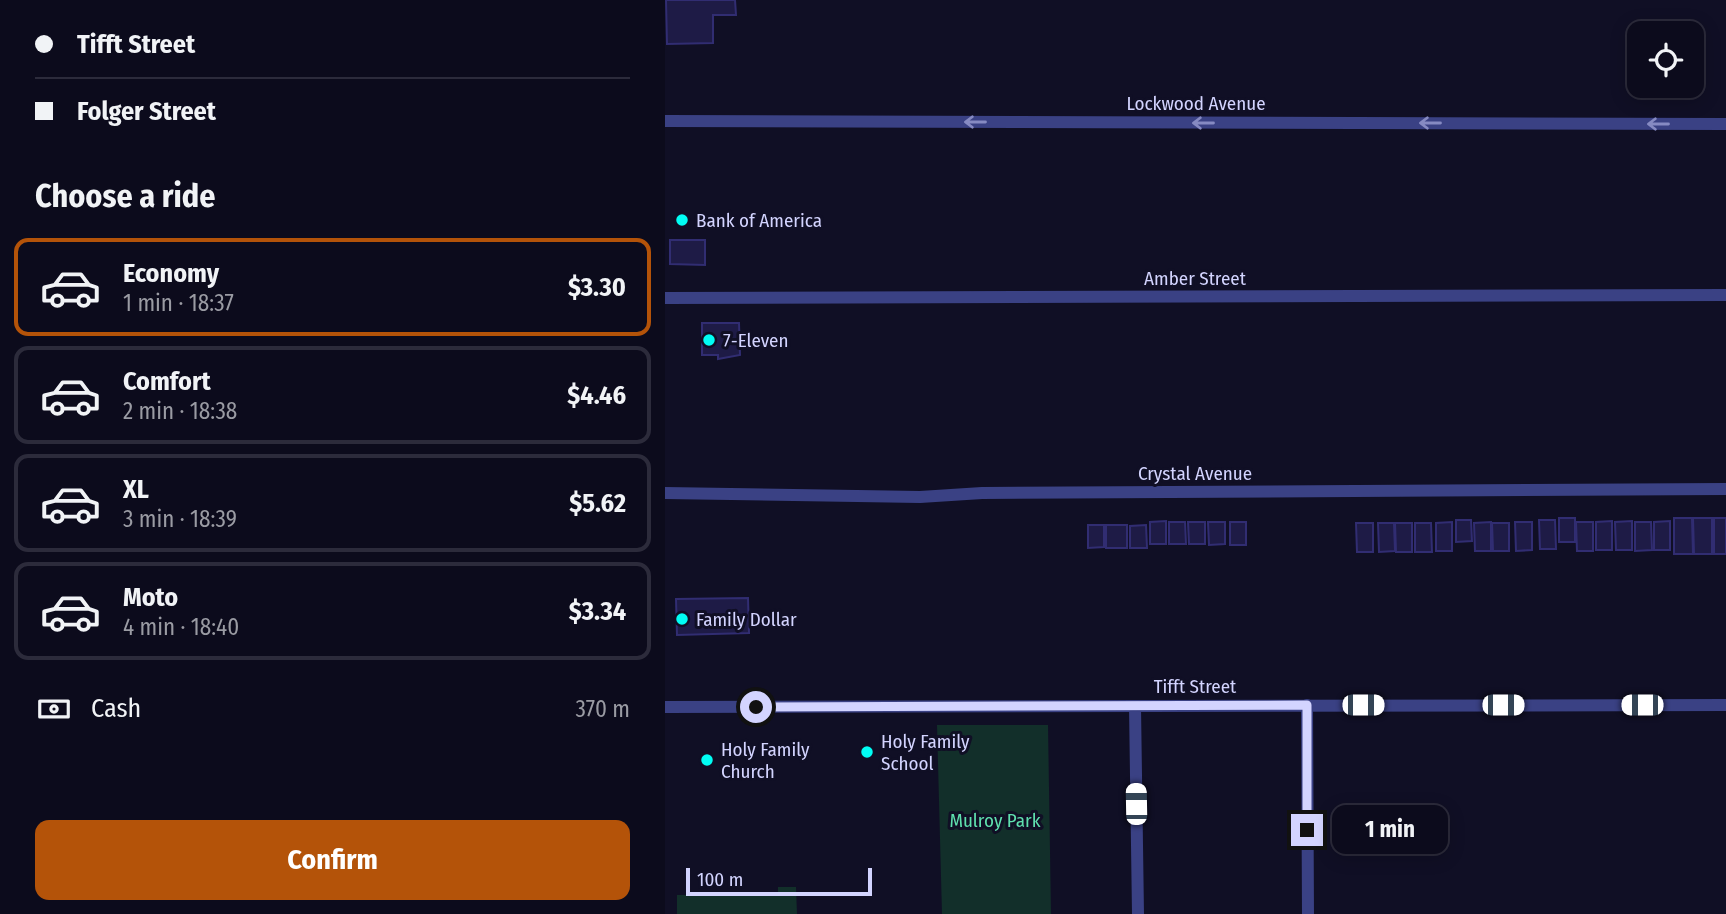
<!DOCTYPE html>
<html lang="en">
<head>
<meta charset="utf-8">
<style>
	body { margin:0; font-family:"Fira Sans Condensed",sans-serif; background:#1a1929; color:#f1f3f6; height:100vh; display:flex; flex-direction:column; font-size:26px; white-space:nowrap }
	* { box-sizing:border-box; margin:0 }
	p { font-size:23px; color:#9a9ba3 }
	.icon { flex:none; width:38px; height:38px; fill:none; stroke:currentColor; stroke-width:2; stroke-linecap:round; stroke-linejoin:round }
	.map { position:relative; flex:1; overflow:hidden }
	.drawer { display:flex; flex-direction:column; background:#0c0b1c; width:665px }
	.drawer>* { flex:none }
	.guide { display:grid; align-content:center; height:154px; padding:0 35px; background:#0c0b1c }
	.fabs { position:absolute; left:962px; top:21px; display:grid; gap:14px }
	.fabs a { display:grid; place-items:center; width:77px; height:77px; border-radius:14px; background:#0c0b1c; box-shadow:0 4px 18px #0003,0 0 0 2px #2c2b3b; font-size:35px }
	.scale { position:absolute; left:21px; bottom:18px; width:186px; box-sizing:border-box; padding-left:7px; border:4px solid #d3d4ff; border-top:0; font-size:19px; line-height:24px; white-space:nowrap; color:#d3d4ff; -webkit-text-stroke:5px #100f25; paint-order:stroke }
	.end { position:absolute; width:32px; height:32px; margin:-16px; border:9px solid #d3d4ff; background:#111; box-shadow:0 0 0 4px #111 }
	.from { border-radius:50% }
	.bubble { position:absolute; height:49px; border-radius:14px; background:#0c0b1c; box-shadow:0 4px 18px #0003,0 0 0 2px #2c2b3b; font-size:23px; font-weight:700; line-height:49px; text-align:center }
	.car { position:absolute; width:21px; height:42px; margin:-21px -10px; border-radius:9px; box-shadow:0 0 5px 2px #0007; background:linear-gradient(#fff 24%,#345 0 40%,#fff 0 76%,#345 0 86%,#fff 0) }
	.guide b { display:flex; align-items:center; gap:24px; height:66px; font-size:26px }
	.guide b+b { border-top:2px solid #2c2b3b }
	.guide i { width:18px; height:18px; background:#f1f3f6 }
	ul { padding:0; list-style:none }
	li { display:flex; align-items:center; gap:21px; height:98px; margin:0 14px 10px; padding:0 21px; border:4px solid #2c2b3b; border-radius:14px }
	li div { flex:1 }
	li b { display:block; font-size:26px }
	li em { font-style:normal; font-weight:700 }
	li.on { border-color:#b45309 }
	li>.icon { width:63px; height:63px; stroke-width:1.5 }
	h2 { padding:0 35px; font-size:32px; line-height:84px }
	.pay { display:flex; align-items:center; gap:18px; height:77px; padding:0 35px; font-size:26px }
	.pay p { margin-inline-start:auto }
	.primary-button { display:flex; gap:14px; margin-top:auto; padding:14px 35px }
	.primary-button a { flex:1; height:80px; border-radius:14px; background:#b45309; color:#fff; font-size:28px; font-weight:700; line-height:80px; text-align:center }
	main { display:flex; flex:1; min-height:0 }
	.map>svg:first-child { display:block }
	.green { fill:#122f2a }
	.building { fill:#1e1b46; stroke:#312d72; stroke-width:2 }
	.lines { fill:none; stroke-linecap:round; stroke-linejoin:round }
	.minor { stroke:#3a4184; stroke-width:12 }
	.oneway { stroke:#868ac2 }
	.route { stroke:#d3d4ff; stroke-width:9 }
	.poi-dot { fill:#01fdf4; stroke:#100f25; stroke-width:2.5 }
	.labels { text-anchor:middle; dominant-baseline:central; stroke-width:6; stroke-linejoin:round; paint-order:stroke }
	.street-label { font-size:19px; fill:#d3d4ff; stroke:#100f25 }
	.poi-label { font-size:19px; fill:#d3d4ff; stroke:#100f25; text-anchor:start }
	.park-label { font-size:19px; fill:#5fdfae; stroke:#100f25 }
</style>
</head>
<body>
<main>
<section class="drawer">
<div class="guide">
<b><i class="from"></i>Tifft Street</b>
<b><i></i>Folger Street</b>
</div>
<h2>Choose a ride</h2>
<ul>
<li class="on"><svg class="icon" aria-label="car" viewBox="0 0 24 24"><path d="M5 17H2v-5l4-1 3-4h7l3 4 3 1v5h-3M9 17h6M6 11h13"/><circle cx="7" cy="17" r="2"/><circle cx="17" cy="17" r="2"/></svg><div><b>Economy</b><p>1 min · 18:37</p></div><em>$3.30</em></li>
<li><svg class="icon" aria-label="car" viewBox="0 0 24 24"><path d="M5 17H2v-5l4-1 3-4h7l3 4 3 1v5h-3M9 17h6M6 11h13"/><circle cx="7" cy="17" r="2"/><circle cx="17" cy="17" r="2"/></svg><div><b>Comfort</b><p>2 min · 18:38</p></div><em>$4.46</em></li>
<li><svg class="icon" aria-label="car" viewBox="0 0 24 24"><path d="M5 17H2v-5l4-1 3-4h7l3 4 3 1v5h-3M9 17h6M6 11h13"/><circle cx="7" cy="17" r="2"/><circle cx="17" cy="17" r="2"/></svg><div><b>XL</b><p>3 min · 18:39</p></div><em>$5.62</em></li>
<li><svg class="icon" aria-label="car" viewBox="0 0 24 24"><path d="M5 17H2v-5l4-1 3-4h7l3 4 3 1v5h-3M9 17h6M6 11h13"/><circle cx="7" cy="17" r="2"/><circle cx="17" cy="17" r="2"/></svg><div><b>Moto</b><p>4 min · 18:40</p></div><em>$3.34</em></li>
</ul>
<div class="pay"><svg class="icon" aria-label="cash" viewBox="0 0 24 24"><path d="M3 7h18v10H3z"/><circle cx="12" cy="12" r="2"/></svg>Cash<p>370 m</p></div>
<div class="primary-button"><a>Confirm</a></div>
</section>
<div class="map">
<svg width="1061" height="914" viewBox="0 0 1061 914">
	<rect width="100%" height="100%" fill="#100f25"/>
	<g class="green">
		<path d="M272,725H383L386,914H277Z"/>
		<path d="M113,887H131L132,914H12V895L113,894Z"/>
	</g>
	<g class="building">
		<path d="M1,0H70L71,15H48V43L2,44Z"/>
		<path d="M5,240H40V265L5,264Z"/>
		<path d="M37,323H74L75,355L53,359V355H37Z"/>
		<rect x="894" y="518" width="16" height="24"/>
		<path d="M1009,518H1027L1028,554H1009Z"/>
		<path d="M1028,518H1047V554H1029Z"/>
		<rect x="1049" y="518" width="12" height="36"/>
		<path d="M791,520H806L807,541L791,542Z"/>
		<path d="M874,520H890L891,549H875Z"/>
		<path d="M501,521V544H485V522Z"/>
		<path d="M947,521V550H931V522Z"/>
		<path d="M967,521V550H951L950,522Z"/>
		<path d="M1005,521V550H989V522Z"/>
		<path d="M504,522H520L521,544H504Z"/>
		<path d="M523,522H540V544H524Z"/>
		<path d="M543,522H560V544L544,545Z"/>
		<rect x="565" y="522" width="16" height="23"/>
		<path d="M787,522V551H771V523Z"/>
		<path d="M826,522V551H810L809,523Z"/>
		<path d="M850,522H867V550L851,551Z"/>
		<path d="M911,522H928V551H912Z"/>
		<path d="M970,522H986L987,550L970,551Z"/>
		<path d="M691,523H708V552H692Z"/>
		<path d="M713,523H729L730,551L714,552Z"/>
		<path d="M730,523H747V552H731Z"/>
		<path d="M750,523H766L767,552H750Z"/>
		<path d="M827,523H844V551H828Z"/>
		<path d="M423,525H439V547L423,548Z"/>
		<rect x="441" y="525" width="21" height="23"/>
		<path d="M481,525L482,548H465V526Z"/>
		<path d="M83,598L84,633L12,635L11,599Z"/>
	</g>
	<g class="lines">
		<g class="minor">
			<path d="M0,121L1061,124"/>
			<path d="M0,298L1061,295"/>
			<path d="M0,493L255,497L317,493L1061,489"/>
			<path d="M642,705L643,914"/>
			<path d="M470,706L473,914"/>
			<path d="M0,707L1061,705"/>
		</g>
	</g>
	<defs><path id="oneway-shaft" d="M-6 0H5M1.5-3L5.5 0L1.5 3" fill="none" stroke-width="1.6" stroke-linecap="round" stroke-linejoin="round" transform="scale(1.75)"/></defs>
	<g class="oneway">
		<use href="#oneway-shaft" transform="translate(310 122) rotate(-180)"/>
		<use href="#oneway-shaft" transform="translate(538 123) rotate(-180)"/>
		<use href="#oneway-shaft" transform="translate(765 123) rotate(-180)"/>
		<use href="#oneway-shaft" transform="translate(993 124) rotate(-180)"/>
	</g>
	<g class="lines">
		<path class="route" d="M91,707L642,705V830"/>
	</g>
	<g class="poi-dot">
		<circle cx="17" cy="220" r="7"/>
		<circle cx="44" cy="340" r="7"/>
		<circle cx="17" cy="619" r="7"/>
		<circle cx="202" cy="752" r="7"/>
		<circle cx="42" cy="760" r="7"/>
	</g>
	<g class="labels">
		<g class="street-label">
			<text x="531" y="103">Lockwood Avenue</text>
			<text x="530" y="278">Amber Street</text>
			<text x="530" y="473">Crystal Avenue</text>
			<text x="530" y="686">Tifft Street</text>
		</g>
		<g class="poi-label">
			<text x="31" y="220">Bank of America</text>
			<text x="58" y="340">7-Eleven</text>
			<text x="31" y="619">Family Dollar</text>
			<text x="216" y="741">Holy Family<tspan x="216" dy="22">School</tspan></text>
			<text x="56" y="749">Holy Family<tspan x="56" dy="22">Church</tspan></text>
		</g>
		<g class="park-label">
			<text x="330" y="820">Mulroy Park</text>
		</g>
	</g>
</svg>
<div class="fabs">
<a><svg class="icon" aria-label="locate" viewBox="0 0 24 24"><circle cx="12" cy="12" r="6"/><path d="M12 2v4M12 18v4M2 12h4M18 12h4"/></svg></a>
</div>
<div class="scale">100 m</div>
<i class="end from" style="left:91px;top:707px"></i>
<i class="end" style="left:642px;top:830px"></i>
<div class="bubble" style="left:667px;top:805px;width:116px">1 min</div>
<i class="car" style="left:698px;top:705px;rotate:90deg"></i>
<i class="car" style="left:838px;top:705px;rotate:90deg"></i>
<i class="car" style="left:977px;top:705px;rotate:270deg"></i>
<i class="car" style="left:471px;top:804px;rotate:359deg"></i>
</div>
</main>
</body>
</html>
